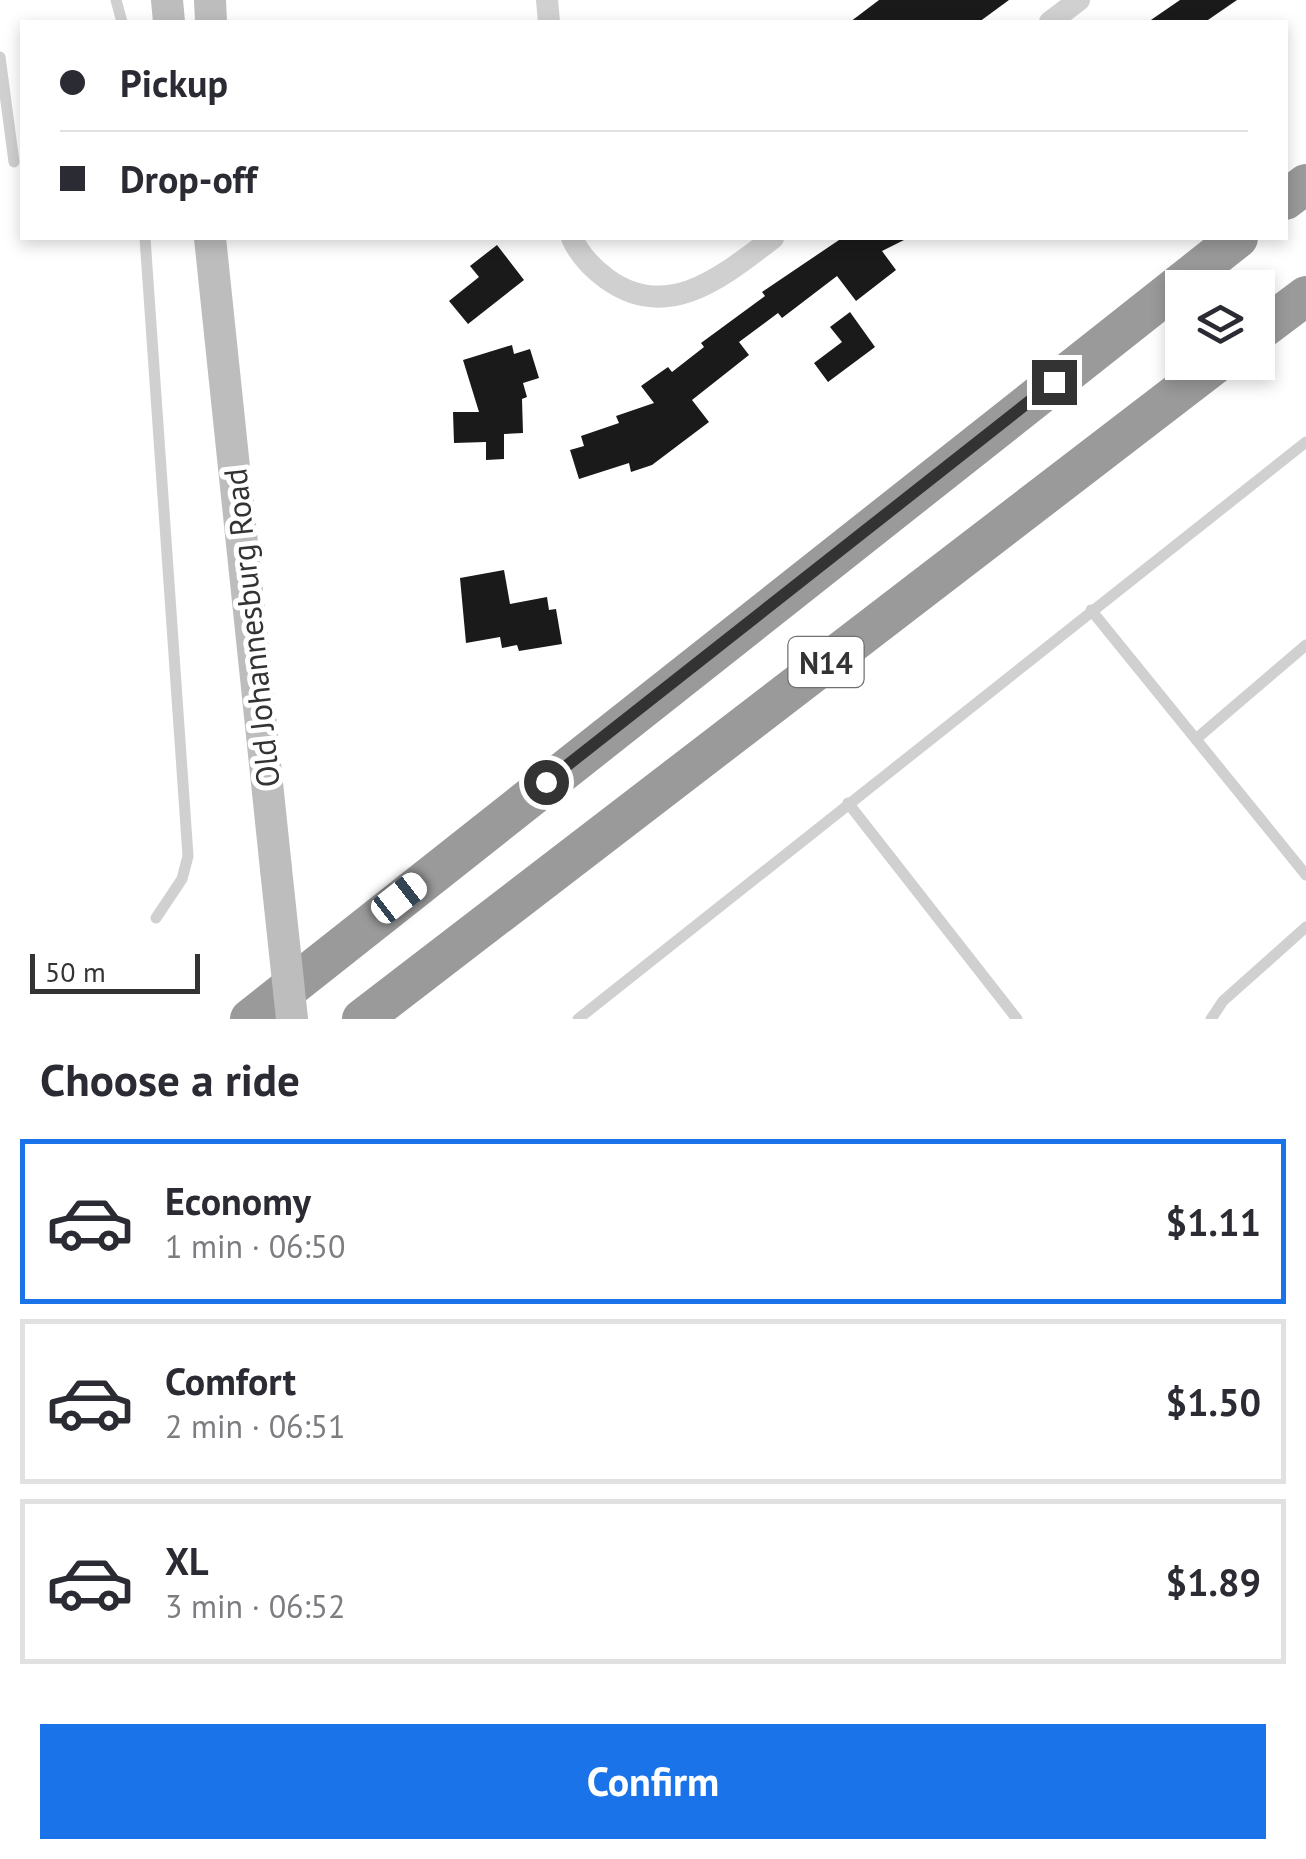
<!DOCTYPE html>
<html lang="en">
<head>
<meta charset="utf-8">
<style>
	body { margin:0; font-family:"PT Sans",sans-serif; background:#f2f2f3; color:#2b2b33; height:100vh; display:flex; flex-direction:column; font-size:38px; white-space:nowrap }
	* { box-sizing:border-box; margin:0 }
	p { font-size:32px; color:#7c7c81 }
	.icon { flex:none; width:55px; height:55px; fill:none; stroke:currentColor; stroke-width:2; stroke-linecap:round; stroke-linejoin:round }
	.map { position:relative; height:1019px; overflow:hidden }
	.sheet { display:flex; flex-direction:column; background:#fff; flex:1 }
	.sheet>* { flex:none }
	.guide { position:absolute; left:20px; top:20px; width:1268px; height:220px; border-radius:0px; box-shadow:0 5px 15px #0003; display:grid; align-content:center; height:220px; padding:0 40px; background:#fff }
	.tools { position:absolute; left:1165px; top:270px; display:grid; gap:20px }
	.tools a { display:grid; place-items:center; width:110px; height:110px; border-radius:0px; background:#fff; box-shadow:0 5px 15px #0003; font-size:50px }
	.scale { position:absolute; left:30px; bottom:25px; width:170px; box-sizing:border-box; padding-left:10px; border:5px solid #333; border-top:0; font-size:28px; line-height:35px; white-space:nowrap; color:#333; -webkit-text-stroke:8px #fff; paint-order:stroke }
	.end { position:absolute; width:45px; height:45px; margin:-22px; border:12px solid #333; background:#fff; box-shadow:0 0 0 5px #fff }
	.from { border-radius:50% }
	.car { position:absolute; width:30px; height:60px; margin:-30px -15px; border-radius:12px; box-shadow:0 0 8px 2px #0007; background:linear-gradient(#fff 24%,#345 0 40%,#fff 0 76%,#345 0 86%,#fff 0) }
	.guide b { display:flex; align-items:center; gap:35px; height:95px; font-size:38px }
	.guide b+b { border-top:2px solid #e1e1e2 }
	.guide i { width:25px; height:25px; background:#2b2b33 }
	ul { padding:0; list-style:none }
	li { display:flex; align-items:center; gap:30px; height:165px; margin:0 20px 15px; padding:0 20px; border:5px solid #e1e1e2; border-radius:0px }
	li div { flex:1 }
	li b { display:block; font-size:38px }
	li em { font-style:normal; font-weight:700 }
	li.on { border-color:#1a73e8 }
	li>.icon { width:90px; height:90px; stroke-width:1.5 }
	h2 { padding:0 40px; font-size:45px; line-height:120px }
	.primary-button { display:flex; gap:20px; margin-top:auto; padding:20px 40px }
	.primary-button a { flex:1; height:115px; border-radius:0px; background:#1a73e8; color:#fff; font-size:40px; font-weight:700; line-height:115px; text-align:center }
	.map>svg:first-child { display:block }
	.building { fill:#1a1a1a }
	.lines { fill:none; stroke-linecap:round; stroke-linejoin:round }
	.service { stroke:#d0d0d0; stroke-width:11 }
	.minor { stroke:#d0d0d0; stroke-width:22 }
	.secondary { stroke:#bdbdbd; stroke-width:32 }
	.motorway { stroke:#9a9a9a; stroke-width:40 }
	.secondary-bridge { stroke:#bdbdbd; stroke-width:32 }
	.route { stroke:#333; stroke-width:12 }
	.labels { text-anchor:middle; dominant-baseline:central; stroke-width:10; stroke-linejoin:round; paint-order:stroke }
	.shield { fill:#fff; stroke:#707070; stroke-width:2.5 }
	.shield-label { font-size:30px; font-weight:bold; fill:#333 }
	.street-label { font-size:32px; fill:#333; stroke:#fff }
</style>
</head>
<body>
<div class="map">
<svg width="1306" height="1019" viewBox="0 0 1306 1019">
	<rect width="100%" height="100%" fill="#fff"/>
	<g class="building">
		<path d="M879,0H1009L979,22H850Z"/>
		<path d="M1180,0H1237L1205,22H1148Z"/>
		<path d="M842,238H908L882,251L896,270L856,301L837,276L782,318L778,313L739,342L749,355L692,400L709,422L652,465L631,472L629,463L579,479L570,450L584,446L581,436L619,423L616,416L654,403L641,386L668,367L672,372L704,347L701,343L765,296L762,292Z"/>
		<path d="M497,245L524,280L468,324L449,301L479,277L470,266Z"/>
		<path d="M850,312L875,347L828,382L814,363L842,342L830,327Z"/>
		<path d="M512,345L514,354L530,349L539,378L523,383L527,397L522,399L523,433L504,434V459L486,460V442L454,443L453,412H479L463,360Z"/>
		<path d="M504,570L510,604L547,597L549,610L556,609L562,644L519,651L517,645L502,648L500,637L466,643L460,578Z"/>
	</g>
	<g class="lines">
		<g class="service">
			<path d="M116,0L122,22"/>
			<path d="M0,57L14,162"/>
			<path d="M145,238L188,856L182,879L156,918"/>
			<path d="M1091,610L1306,875"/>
			<path d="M1196,739L1306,645"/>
			<path d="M848,803L1017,1019"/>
			<path d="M578,1019L1306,442"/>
			<path d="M1211,1019L1223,1001L1306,927"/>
		</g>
		<g class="minor">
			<path d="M547,0L549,22"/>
			<path d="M1050,22L1079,0"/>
			<path d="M572,238C579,254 592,268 607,279C668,323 723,276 773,238"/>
		</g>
		<g class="secondary">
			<path d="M167,0L169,22"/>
			<path d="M210,0L211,22"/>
			<path d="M210,238L276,869"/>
		</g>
		<g class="motorway">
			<path d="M1285,200L1306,184"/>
			<path d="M1258,332L1306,296"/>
			<path d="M250,1019L1238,238"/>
			<path d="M362,1019L1218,362"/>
		</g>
		<path class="secondary-bridge" d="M276,869L292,1019"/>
	</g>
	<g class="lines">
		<path class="route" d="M546,782L1054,382"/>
	</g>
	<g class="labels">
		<rect class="shield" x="788.5" y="637" width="75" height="50" rx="8"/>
		<g class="shield-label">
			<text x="826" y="662">N14</text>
		</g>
		<g class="street-label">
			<text transform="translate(251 628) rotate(-96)">Old Johannesburg Road</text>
		</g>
	</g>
</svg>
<div class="tools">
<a><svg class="icon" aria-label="layers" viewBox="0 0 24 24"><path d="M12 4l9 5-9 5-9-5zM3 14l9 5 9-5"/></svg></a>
</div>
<div class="scale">50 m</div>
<i class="end from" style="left:546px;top:782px"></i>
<i class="end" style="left:1054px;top:382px"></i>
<i class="car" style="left:399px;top:898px;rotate:52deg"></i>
<div class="guide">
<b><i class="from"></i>Pickup</b>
<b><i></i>Drop-off</b>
</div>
</div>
<section class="sheet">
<h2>Choose a ride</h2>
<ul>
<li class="on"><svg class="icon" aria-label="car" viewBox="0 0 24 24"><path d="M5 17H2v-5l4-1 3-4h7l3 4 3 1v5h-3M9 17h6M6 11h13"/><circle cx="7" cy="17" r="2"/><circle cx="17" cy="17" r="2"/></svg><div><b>Economy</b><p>1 min · 06:50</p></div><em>$1.11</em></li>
<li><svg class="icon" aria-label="car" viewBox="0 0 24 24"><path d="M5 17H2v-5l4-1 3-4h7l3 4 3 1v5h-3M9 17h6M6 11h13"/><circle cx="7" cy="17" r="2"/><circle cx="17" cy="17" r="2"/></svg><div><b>Comfort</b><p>2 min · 06:51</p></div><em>$1.50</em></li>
<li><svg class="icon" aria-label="car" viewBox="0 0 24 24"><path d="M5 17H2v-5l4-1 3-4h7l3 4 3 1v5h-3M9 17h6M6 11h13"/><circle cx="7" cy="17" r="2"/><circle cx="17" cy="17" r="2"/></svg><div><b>XL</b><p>3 min · 06:52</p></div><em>$1.89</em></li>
</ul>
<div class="primary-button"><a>Confirm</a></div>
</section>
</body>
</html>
